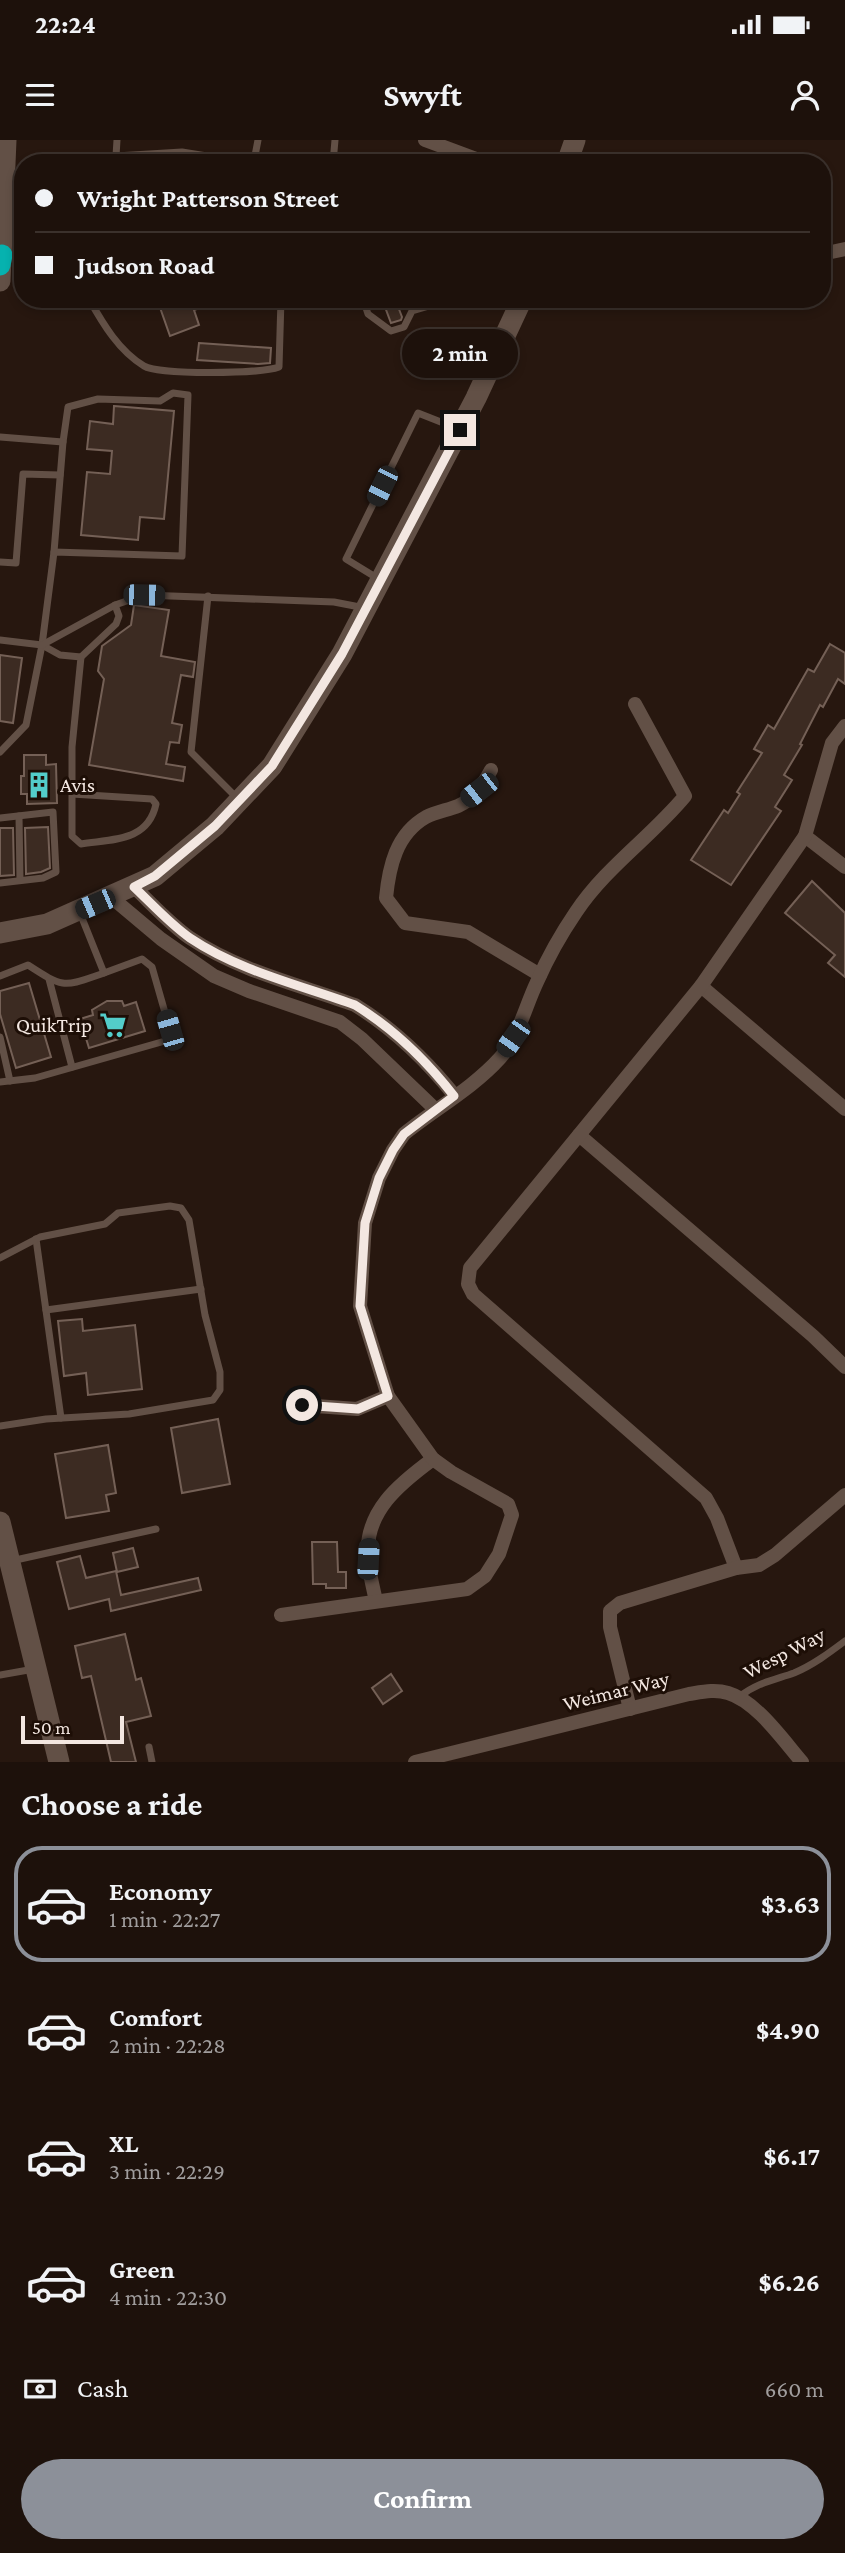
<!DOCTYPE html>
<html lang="en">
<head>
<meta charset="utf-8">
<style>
	body { margin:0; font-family:"Crimson Pro",serif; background:#251a14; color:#f1f3f6; height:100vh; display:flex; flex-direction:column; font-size:26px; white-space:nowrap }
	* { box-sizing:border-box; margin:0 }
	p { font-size:23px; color:#a09d9d }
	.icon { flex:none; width:38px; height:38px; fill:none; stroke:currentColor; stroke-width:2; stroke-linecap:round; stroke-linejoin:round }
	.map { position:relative; height:1622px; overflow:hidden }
	.drawer { display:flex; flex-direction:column; background:#1d110b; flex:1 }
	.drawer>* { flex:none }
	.guide { position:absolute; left:14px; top:14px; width:817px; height:154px; border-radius:28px; box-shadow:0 4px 10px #0003,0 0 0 2px #3b312c; display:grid; align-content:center; height:154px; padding:0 21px; background:#1d110b }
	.scale { position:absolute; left:21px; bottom:18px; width:103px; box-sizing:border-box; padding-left:7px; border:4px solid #f3e7e1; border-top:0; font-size:19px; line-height:24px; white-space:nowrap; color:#f3e7e1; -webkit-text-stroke:5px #1d0e06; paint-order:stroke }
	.end { position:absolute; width:32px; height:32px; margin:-16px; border:9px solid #f3e7e1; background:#111; box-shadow:0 0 0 4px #111 }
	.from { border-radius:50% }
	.bubble { position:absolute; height:49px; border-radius:24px; background:#1d110b; box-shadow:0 4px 10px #0003,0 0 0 2px #3b312c; font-size:23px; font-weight:700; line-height:49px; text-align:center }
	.car { position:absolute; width:21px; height:42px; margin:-21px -10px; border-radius:9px; box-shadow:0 0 5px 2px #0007; background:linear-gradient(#222 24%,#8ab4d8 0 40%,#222 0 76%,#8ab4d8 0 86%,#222 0) }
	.guide b { display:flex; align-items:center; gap:24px; height:66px; font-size:26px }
	.guide b+b { border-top:2px solid #3b312c }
	.guide i { width:18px; height:18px; background:#f1f3f6 }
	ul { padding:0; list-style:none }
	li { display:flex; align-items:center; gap:21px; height:116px; margin:0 14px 10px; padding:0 7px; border:4px solid transparent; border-radius:28px }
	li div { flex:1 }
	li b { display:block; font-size:26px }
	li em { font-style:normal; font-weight:700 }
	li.current { border-color:#8c9099 }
	li>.icon { width:63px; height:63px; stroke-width:1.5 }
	h2 { padding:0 21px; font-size:32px; line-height:84px }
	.pay { display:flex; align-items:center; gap:18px; height:77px; padding:0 21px; font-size:26px }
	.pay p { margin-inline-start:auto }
	.action { display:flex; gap:14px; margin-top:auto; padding:14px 21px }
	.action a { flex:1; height:80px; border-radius:42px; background:#8c9099; color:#fff; font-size:28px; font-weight:700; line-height:80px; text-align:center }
	.status { display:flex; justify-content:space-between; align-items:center; height:49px; padding:0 35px; background:#1d110b; direction:ltr }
	.status svg { height:19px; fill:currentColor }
	header { display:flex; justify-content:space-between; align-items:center; height:91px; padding:0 21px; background:#1d110b; font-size:32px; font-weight:700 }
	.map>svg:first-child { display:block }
	.building { fill:#3c2b22; stroke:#746056; stroke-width:2 }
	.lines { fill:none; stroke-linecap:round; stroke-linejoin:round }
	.lane { stroke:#625046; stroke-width:7 }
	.street { stroke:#625046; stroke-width:14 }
	.secondary { stroke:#625046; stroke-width:21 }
	.highway { stroke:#06b2af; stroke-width:21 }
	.route { stroke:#f3e7e1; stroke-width:9 }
	.labels { text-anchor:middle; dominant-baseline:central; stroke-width:6; stroke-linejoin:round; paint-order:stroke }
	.poi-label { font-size:21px; fill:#f3e7e1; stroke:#1d0e06; text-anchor:start }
	.street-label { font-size:21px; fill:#f3e7e1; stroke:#1d0e06 }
</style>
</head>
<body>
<div class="status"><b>22:24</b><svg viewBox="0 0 49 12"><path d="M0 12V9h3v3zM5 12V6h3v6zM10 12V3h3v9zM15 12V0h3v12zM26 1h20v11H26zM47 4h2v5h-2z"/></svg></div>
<header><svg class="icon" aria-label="menu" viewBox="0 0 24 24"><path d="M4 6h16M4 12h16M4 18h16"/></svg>Swyft<svg class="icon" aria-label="person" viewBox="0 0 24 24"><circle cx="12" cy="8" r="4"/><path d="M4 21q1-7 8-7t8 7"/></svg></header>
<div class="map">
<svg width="845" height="1622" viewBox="0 0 845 1622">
	<rect width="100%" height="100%" fill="#27170f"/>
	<g class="building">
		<path d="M157,159H218L219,161L194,170L199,185L170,196Z"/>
		<path d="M382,159H395L402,177L401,180L391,183Z"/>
		<path d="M199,203L271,208L270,223L258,224L197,220Z"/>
		<path d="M114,266L174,271L164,379L140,377L138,400L81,395L87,332L110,334L112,311L87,309L90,281L113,284Z"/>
		<path d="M134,465L169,470L161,516L195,522L193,537L181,535L172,583L182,585L179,603L170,602L166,624L185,627L183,641L89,625L104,539L98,531L102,506L131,485Z"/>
		<path d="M830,504L845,513V544L838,539L823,567L820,565L800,604L802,605L784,635L792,640L775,667L781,671L731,745L691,720L724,670L728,673L740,654L737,652L762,613L754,609L768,585L774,589L808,529L814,532Z"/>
		<path d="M0,515L22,518L13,583L0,581Z"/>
		<path d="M24,615H46V625L56,624L57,663L27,664V654H21V636H24Z"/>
		<path d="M48,687L50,728L41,732L26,734L25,688Z"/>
		<path d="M0,688H13L14,735L0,736Z"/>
		<path d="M812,741L845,773V837L828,823L835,815L785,773Z"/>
		<path d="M29,843L51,917L16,928L0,874V851Z"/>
		<path d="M107,861H122L124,866L136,862L145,891L89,908L80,879L93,875L92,870Z"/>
		<path d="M82,1179L83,1191L135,1185L142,1249L88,1255L86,1233L64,1236L58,1181Z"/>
		<path d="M218,1279L230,1344L182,1353L171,1288Z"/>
		<path d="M108,1305L116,1353L106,1355L109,1371L66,1378L55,1314Z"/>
		<path d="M312,1402H337L338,1432H346V1448H326V1444H313Z"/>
		<path d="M133,1408L138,1427L117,1432L113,1413Z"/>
		<path d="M80,1416L86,1438L116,1431L121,1455L198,1438L201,1450L111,1471L109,1459L69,1469L57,1422Z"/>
		<path d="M125,1494L136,1540L141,1538L151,1576L126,1582L136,1622H111L91,1536L82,1538L75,1506Z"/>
		<path d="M391,1534L402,1551L383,1564L372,1548Z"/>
	</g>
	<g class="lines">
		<g class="lane">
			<path d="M116,16L182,12L213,17H237L254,23"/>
			<path d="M254,21L258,0"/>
			<path d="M78,23L116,16L117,0"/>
			<path d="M333,23L335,0"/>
			<path d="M5,55L23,56"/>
			<path d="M89,159C103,184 119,211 144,226C158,235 261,234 279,227L281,159"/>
			<path d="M363,159L368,174L391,191L404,187L412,171L453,159"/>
			<path d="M0,297L63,302L68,267L98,259L160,261L173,253L188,255L182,416L54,412L42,505L26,585L0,612"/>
			<path d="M54,412L63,302"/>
			<path d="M0,422L16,423L23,334L60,335"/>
			<path d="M377,438L346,419L418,273L456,288"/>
			<path d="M208,456L191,612L239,660"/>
			<path d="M0,500L42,505L60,515L81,517L72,607V696L81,704C112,699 148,702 156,664L152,659L72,654"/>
			<path d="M42,505L115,465L144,455L334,462L365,468"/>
			<path d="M81,517L116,484L119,476L115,465"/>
			<path d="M19,676L20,740"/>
			<path d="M0,678L53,672L56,732L43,738L0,743"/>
			<path d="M0,836L28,825C65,849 63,847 104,833"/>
			<path d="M49,839L72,927"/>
			<path d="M0,897L10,941"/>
			<path d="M0,942L35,938L165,901L170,890L152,827L142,819L104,833L80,773"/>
			<path d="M36,1099L61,1278"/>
			<path d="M0,1118L40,1097L105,1084L118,1073L170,1066L181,1068L189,1080L205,1175L220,1232V1250L213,1260L129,1274L46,1279L0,1286"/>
			<path d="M46,1170L201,1149"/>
			<path d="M11,1421L156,1389"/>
			<path d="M0,1535L34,1529"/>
			<path d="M739,1557C756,1543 774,1540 794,1533C813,1525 829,1513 845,1501"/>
			<path d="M149,1607L152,1622"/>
		</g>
		<g class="street">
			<path d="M425,0L487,23"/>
			<path d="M822,114L845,109"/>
			<path d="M491,630C483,645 474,659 458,666C448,670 436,672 426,677C396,694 389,727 386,758L405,783L468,792L540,835"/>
			<path d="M805,696L845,727"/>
			<path d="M134,747C152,764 170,784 190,798C239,831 300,845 355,865C394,889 426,920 455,956"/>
			<path d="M111,757L161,799L214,836L249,851L340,882L362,899L435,969"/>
			<path d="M701,846L845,969"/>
			<path d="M579,995L813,1196L845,1227"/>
			<path d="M302,1265L357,1269L388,1256"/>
			<path d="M736,1428L717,1378L706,1358L473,1154L468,1144L470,1128L701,846L805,696L832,603L845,586"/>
			<path d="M376,1461C373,1447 369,1433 368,1418C364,1372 399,1344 433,1319"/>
			<path d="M281,1475L467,1449L485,1436L499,1414L512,1375L508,1364L451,1332L433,1319L388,1256L360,1166L365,1083L379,1038L393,1010L404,994C435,969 473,948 500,918C519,896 525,867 537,842C548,817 561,794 576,772C606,727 651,697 685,656L635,564"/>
			<path d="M630,1569L610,1487V1471L620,1463L736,1428L759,1425L775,1415L845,1355"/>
			<path d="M415,1622L689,1554C702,1552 715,1549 728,1553C756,1561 783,1600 802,1622"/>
		</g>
		<g class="secondary">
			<path d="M567,23L575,0"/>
			<path d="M0,141L6,0"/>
			<path d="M0,793L47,784L155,736L215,686L272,626L342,514L476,258L522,159"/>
			<path d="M0,1382L59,1622"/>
		</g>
		<path class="highway" d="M0,125L2,115"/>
	</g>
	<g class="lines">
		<path class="route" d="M302,1265L358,1269L388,1256L360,1166L365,1083L379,1038L393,1010L404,994L454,956C426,920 394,889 355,865C300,845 239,831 190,798C170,784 152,764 134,747L155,736L215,686L272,626L342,514L460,290"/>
	</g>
	<defs>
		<g id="building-bare" transform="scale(2.1)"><path d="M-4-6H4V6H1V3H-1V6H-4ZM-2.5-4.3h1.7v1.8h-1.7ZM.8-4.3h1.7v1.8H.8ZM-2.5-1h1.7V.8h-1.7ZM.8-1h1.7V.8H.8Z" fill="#53cdca" stroke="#1d0e06" stroke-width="2.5" paint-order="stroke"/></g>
		<g id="supermarket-bare" transform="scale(2.1)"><path d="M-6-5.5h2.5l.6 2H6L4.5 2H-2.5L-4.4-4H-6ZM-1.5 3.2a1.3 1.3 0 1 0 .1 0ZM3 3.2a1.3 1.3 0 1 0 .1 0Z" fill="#53cdca" stroke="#1d0e06" stroke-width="2.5" paint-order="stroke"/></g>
	</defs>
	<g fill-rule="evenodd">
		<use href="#building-bare" x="39" y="645"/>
		<use href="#supermarket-bare" x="113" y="885"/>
	</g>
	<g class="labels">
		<g class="poi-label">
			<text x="60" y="645">Avis</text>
			<text x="92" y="885" text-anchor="end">QuikTrip</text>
		</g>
		<g class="street-label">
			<text transform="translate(784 1513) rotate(-27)">Wesp Way</text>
			<text transform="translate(616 1551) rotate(-14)">Weimar Way</text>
		</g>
	</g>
</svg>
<div class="scale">50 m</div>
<i class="end from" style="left:302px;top:1265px"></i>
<i class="end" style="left:460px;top:290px"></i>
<div class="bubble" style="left:402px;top:189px;width:116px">2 min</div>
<i class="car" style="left:382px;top:346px;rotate:206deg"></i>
<i class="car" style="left:144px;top:455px;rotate:91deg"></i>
<i class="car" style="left:479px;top:650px;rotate:232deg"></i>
<i class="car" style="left:95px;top:764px;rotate:247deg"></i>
<i class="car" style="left:170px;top:890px;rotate:344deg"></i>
<i class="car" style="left:513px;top:898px;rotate:215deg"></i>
<i class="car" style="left:368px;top:1419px;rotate:3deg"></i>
<div class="guide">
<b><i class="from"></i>Wright Patterson Street</b>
<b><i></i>Judson Road</b>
</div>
</div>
<section class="drawer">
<h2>Choose a ride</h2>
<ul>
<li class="current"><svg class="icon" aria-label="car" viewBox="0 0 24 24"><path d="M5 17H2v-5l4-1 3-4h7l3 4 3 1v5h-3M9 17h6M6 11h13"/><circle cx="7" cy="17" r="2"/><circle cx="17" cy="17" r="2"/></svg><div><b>Economy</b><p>1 min · 22:27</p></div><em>$3.63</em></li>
<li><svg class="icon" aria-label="car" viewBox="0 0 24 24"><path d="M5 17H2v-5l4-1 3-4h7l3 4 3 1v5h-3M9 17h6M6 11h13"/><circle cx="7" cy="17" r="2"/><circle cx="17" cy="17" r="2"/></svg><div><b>Comfort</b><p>2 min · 22:28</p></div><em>$4.90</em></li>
<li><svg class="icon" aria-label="car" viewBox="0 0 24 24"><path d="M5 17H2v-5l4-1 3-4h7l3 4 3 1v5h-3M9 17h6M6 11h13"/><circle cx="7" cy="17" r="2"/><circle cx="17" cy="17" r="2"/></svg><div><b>XL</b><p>3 min · 22:29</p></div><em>$6.17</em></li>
<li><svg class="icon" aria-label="car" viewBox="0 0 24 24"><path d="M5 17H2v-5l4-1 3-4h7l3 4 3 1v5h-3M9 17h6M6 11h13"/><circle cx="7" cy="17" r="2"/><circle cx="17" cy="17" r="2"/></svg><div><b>Green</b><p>4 min · 22:30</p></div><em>$6.26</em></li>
</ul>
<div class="pay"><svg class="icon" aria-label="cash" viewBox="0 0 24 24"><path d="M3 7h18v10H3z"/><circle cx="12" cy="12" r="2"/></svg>Cash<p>660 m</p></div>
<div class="action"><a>Confirm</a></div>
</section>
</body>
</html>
